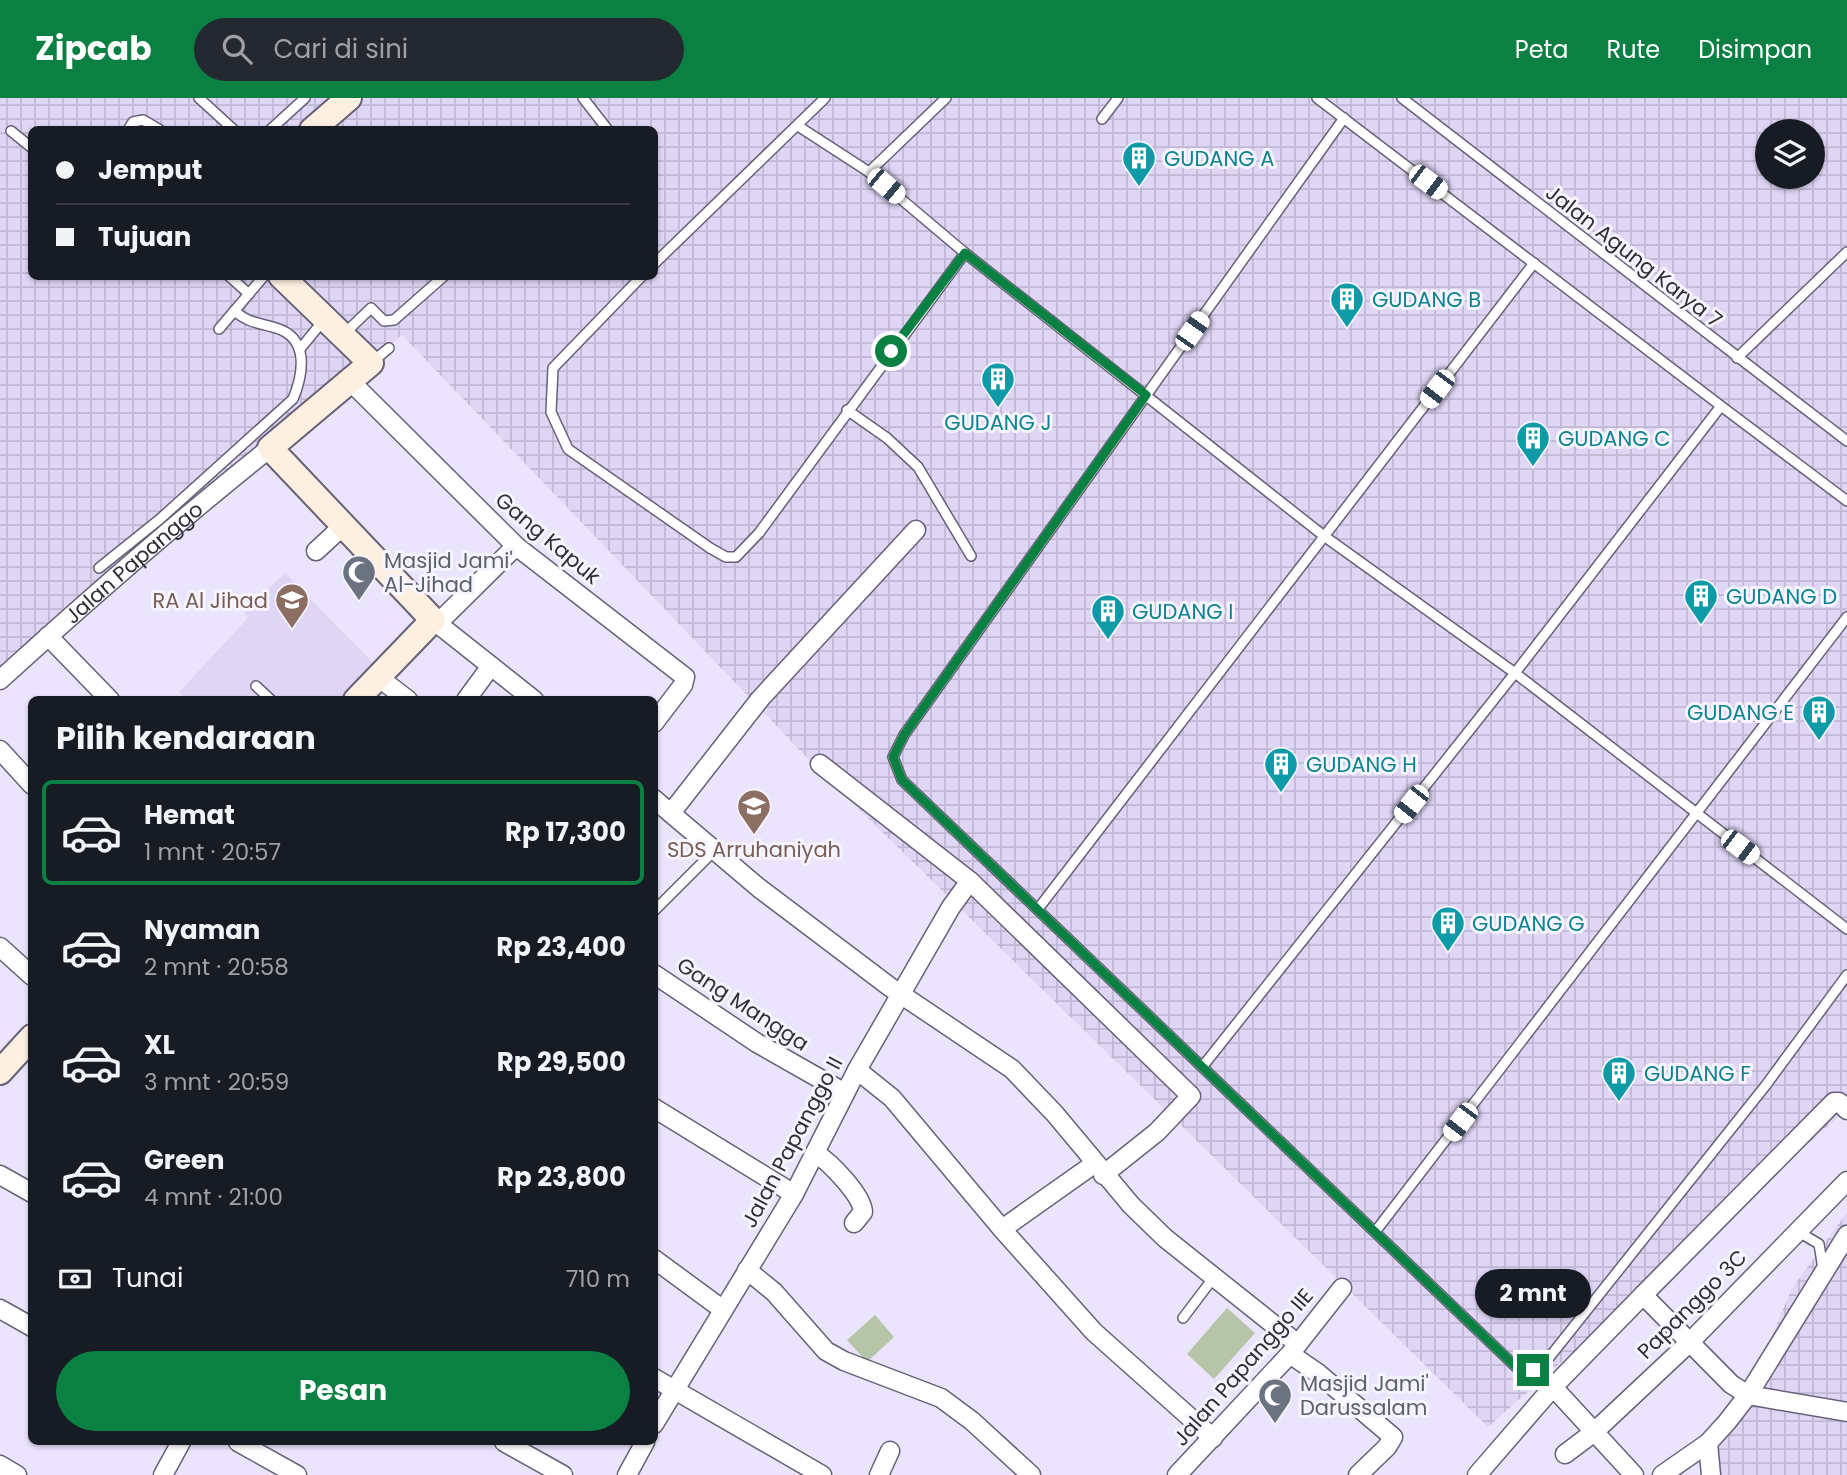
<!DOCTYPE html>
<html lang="id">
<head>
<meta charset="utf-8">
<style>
	body { margin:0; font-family:Poppins,sans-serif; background:#242831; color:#f1f3f6; height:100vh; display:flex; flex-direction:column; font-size:26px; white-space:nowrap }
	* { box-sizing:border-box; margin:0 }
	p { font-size:23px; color:#9ea1a6 }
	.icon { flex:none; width:38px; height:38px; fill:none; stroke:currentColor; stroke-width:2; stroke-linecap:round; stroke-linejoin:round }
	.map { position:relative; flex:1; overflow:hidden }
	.sheet { position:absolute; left:28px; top:598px; width:630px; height:749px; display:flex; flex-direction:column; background:#171b24; border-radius:10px; box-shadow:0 2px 5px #0004 }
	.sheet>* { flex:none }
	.banner { position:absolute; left:28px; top:28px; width:630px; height:154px; border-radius:10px; box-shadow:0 2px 5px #0004; display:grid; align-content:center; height:154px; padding:0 28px; background:#171b24 }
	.buttons { position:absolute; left:1755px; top:21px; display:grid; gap:14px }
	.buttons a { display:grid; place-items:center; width:70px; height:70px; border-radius:50%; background:#171b24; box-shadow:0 2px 5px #0004; font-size:35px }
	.end { position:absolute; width:32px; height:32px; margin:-16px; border:9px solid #0b8043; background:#fff; box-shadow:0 0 0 4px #fff }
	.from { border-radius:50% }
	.bubble { position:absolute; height:49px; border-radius:24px; background:#171b24; box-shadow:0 2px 5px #0004; font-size:23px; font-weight:700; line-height:49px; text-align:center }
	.car { position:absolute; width:21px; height:42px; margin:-21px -10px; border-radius:9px; box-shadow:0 0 5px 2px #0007; background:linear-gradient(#fff 24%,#345 0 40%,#fff 0 76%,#345 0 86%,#fff 0) }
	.banner b { display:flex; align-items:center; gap:24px; height:66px; font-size:26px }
	.banner b+b { border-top:2px solid #363941 }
	.banner i { width:18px; height:18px; background:#f1f3f6 }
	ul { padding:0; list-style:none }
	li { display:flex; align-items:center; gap:21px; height:105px; margin:0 14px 10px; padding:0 14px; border:4px solid transparent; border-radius:10px }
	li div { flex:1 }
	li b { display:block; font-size:26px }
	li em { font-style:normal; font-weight:700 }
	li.on { border-color:#0b8043 }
	li>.icon { width:63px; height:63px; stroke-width:1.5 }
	h2 { padding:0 28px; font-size:32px; line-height:84px }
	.pay { display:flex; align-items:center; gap:18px; height:77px; padding:0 28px; font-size:26px }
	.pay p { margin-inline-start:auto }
	.primary-button { display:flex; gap:14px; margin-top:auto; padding:14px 28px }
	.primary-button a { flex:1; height:80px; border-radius:42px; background:#0b8043; color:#fff; font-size:28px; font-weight:700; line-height:80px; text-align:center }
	header { display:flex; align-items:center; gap:42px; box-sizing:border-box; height:98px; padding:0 35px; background:#0b8043; color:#fff }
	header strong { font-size:33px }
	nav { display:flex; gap:38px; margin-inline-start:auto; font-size:24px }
	.search { width:490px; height:63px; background:#242831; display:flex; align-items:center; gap:18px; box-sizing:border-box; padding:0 24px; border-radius:38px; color:#9ea1a6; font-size:26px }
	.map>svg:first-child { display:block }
	.built { fill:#dfd6f6 }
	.industrial { fill:url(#industrial-grid); fill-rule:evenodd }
	.garden { fill:#b6c4a7 }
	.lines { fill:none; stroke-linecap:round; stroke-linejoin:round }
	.lane-casing { stroke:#676177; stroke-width:12 }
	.street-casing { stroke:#676177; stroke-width:21 }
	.secondary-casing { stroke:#676177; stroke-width:28 }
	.lane { stroke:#fff; stroke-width:9 }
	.street { stroke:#fff; stroke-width:18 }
	.secondary { stroke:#fef0e1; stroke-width:24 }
	.route { stroke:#0b8043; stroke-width:9 }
	.labels { text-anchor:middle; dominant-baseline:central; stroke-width:6; stroke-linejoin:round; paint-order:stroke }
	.culture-label { font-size:21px; fill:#0d838f; stroke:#f6f4fe; text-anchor:start }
	.street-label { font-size:21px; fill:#302d36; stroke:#f6f4fe }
	.worship-label { font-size:21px; fill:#5b616d; stroke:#f6f4fe; text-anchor:start }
	.education-label { font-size:21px; fill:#785e54; stroke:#f6f4fe; text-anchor:end }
</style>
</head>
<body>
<header>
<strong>Zipcab</strong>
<div class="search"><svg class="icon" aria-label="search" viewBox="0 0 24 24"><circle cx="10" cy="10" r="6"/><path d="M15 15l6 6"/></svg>Cari di sini</div>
<nav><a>Peta</a><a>Rute</a><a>Disimpan</a></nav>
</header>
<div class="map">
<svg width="1847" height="1377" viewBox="0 0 1847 1377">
	<defs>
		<pattern id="industrial-grid" width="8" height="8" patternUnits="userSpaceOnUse" patternTransform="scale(1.75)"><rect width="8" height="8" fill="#dfd6f6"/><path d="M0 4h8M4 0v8" fill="none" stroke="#c0b8d4"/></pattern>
	</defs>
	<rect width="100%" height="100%" fill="#eae4fd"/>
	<path class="built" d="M285,475L373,565L338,602H187L179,594L248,520L244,514Z"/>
	<g class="industrial">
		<path d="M0,0H1847V1015L1845,1013L1488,1329L813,666L402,237L0,583ZM32,32H654V178H32ZM1768,33H1813V79H1768Z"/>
		<path d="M1847,1114V1377H1708V1371L1753,1283L1791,1192Z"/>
	</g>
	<g class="garden">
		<path d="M1227,1210L1255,1235L1214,1281L1187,1256Z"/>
		<path d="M875,1217L894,1239L867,1264L847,1242Z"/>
	</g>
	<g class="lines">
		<g class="lane-casing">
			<g id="lane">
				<path d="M199,0L234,32"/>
				<path d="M583,0L608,32"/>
				<path d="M1402,0L1847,343"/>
				<path d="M1344,20L904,637L893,659L902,682L1516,1269L1533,1272L1544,1266L1766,987L1847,877"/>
				<path d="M1102,21L1118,0"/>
				<path d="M798,28L869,74L965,155L1324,438L1515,575L1847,831"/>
				<path d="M128,32L133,24L143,22L160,32"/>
				<path d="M270,32L305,0"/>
				<path d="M11,33L32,50"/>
				<path d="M869,74L946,0"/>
				<path d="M654,166L825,0"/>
				<path d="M229,178L249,196"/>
				<path d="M642,178L553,270L551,314L568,351L710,450L726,459H736L759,435L965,155"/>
				<path d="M219,231L264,178"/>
				<path d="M343,237L371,210L384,223L394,222L444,178"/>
				<path d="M300,251L323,223"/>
				<path d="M1737,260L1847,154"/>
				<path d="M372,264L389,250"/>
				<path d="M1721,308L1847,403"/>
				<path d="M847,312L887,340L918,369L971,458"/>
				<path d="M99,470L160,421L293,301C303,277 310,240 276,230C257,224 251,226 234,213"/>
				<path d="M256,588L271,602"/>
				<path d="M1038,811L1534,165"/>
				<path d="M654,813L713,754"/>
				<path d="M1203,968L1515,575L1721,308L1317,0"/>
				<path d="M1797,1133L1819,1146L1823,1171"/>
				<path d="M1375,1134L1847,519"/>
				<path d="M1183,1220L1214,1179"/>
			</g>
		</g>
		<g class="street-casing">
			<g id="street">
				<path d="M351,284L516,448L685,579L683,587L654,625"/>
				<path d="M316,453L343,428"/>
				<path d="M433,522L534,602"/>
				<path d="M437,526L516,448"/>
				<path d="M48,538L110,602"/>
				<path d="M378,579L408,602"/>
				<path id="s1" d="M0,582C88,502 177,424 270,350"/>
				<path d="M466,602L491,568"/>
				<path d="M0,652L32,687"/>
				<path d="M820,666L970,783L1191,998L1157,1034L1103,1077"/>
				<path d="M654,701L759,790L890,889L1012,971L1055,1016L1131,1107L1165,1140L1298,1246"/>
				<path d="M671,715L760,601L916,432"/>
				<path d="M0,849L32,878"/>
				<path d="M654,876L757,945L845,995"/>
				<path d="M857,972L892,1000L1002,1131L1094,1234L1213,1340"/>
				<path d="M654,1010L794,1096"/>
				<path d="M815,1055C830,1064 862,1097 863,1114L854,1125"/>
				<path d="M0,1077L32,1095"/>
				<path d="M1002,1131L1094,1066"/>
				<path d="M654,1161L722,1211"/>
				<path d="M747,1172L774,1194L826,1253L844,1263L941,1300L972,1323L1031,1377"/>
				<path d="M1643,1197L1834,1004H1839L1847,1012"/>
				<path d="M0,1211L32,1229"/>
				<path d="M1290,1256L1319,1276L1393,1339L1387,1349L1358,1377"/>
				<path d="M654,1280L822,1377"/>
				<path d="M654,1326L794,1096L857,972L951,809L970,783"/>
				<path d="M238,1344L297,1377"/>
				<path d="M504,1344L563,1377"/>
				<path d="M1708,1345L1711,1377"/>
				<path d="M1565,1356L1593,1335L1690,1244L1847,1083"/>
				<path d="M0,1367L17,1377"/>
				<path d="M163,1377L181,1344"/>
				<path d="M627,1377L645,1344"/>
				<path d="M879,1377L890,1353"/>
				<path d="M1177,1377L1290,1256L1342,1190"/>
				<path d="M1477,1377L1553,1289"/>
				<path d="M1634,1377L1553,1289L1643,1197L1731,1286L1748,1297L1847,1314"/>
				<path d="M1662,1377L1708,1345L1727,1324L1748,1297L1847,1137"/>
			</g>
		</g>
		<g class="secondary-casing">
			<g id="secondary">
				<path d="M312,32L349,0"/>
				<path d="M281,178L371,265L270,350L433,522L356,602"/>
				<path d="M0,974L32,939"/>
			</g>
		</g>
		<use href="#lane" class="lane"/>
		<use href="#street" class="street"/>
		<use href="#secondary" class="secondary"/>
	</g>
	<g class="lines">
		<path class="route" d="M891,253L965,155L1146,297L904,637L893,659L902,682L1516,1269L1533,1272"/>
	</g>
	<defs>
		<g id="building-pin" transform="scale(1.75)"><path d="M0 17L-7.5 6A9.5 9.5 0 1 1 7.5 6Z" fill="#0f9aa8" stroke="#f6f4fe"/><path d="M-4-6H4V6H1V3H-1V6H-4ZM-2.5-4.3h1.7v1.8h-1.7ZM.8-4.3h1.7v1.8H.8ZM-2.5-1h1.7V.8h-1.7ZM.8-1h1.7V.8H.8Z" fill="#fff"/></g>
		<g id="mosque-pin" transform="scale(1.75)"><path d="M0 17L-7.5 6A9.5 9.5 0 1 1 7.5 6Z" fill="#6b7280" stroke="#f6f4fe"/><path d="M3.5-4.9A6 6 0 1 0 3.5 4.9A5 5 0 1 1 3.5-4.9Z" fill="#fff"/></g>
		<g id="school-pin" transform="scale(1.75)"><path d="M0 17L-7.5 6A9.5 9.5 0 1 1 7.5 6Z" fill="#8d6e63" stroke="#f6f4fe"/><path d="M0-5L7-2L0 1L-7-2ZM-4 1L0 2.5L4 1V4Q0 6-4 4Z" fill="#fff"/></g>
	</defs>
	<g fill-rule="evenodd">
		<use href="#building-pin" x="1139" y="60"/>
		<use href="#building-pin" x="1347" y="201"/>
		<use href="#building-pin" x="998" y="281"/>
		<use href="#building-pin" x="1533" y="340"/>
		<use href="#mosque-pin" x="359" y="474"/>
		<use href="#building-pin" x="1701" y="498"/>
		<use href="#school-pin" x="292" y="502"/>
		<use href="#building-pin" x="1108" y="513"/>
		<use href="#building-pin" x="1819" y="614"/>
		<use href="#building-pin" x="1281" y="666"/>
		<use href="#school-pin" x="754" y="708"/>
		<use href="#building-pin" x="1448" y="825"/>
		<use href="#building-pin" x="1619" y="975"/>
		<use href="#mosque-pin" x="1275" y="1297"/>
	</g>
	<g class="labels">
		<g class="culture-label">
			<text x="1164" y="60">GUDANG A</text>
			<text x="1372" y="201">GUDANG B</text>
			<text x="998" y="324" text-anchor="middle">GUDANG J</text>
			<text x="1558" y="340">GUDANG C</text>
			<text x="1726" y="498">GUDANG D</text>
			<text x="1132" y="513">GUDANG I</text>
			<text x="1794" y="614" text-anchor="end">GUDANG E</text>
			<text x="1306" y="666">GUDANG H</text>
			<text x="1472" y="825">GUDANG G</text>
			<text x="1644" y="975">GUDANG F</text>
		</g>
		<g class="street-label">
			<text transform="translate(1634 158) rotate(38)">Jalan Agung Karya 7</text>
			<text transform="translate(548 440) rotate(40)">Gang Kapuk</text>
			<text stroke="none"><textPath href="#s1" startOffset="178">Jalan Papanggo</textPath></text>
			<text transform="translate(743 906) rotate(33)">Gang Mangga</text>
			<text transform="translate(792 1044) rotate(-62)">Jalan Papanggo II</text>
			<text transform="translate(1692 1206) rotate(-45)">Papanggo 3C</text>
			<text transform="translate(1243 1269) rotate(-49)">Jalan Papanggo IIE</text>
		</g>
		<g class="worship-label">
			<text x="384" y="462">Masjid Jami'<tspan x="384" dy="24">Al-Jihad</tspan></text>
			<text x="1300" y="1285">Masjid Jami'<tspan x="1300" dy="24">Darussalam</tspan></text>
		</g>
		<g class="education-label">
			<text x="268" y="502">RA Al Jihad</text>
			<text x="754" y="751" text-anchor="middle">SDS Arruhaniyah</text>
		</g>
	</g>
</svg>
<div class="buttons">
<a><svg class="icon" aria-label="layers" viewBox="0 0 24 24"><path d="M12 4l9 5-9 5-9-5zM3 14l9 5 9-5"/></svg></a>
</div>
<i class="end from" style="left:891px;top:253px"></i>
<i class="end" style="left:1533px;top:1272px"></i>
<div class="bubble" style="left:1475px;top:1171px;width:116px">2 mnt</div>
<i class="car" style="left:1428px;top:84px;rotate:127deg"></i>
<i class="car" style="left:886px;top:88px;rotate:130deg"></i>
<i class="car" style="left:1192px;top:233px;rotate:35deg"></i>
<i class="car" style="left:1437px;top:291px;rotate:217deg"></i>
<i class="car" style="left:1411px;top:706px;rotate:218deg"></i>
<i class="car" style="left:1740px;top:749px;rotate:127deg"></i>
<i class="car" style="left:1460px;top:1024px;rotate:217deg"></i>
<div class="banner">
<b><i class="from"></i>Jemput</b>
<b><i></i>Tujuan</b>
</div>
<section class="sheet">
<h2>Pilih kendaraan</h2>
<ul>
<li class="on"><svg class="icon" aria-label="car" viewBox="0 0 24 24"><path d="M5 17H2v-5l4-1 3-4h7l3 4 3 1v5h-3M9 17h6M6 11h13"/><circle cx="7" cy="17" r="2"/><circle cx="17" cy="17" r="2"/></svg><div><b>Hemat</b><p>1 mnt · 20:57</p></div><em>Rp 17,300</em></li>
<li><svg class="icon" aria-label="car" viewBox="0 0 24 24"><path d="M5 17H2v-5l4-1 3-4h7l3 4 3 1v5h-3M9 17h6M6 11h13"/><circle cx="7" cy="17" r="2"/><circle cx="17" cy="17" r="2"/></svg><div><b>Nyaman</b><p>2 mnt · 20:58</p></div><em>Rp 23,400</em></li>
<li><svg class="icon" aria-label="car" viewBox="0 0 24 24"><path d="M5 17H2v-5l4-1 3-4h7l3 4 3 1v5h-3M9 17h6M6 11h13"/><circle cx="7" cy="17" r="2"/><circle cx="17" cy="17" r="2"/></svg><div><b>XL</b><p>3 mnt · 20:59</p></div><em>Rp 29,500</em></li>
<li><svg class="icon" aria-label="car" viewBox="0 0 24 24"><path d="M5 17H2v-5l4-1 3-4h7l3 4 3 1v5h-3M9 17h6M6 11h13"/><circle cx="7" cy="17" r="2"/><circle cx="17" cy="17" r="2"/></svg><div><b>Green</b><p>4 mnt · 21:00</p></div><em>Rp 23,800</em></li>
</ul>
<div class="pay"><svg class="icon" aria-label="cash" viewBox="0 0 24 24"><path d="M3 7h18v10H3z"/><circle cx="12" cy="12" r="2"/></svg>Tunai<p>710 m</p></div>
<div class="primary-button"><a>Pesan</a></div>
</section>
</div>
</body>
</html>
